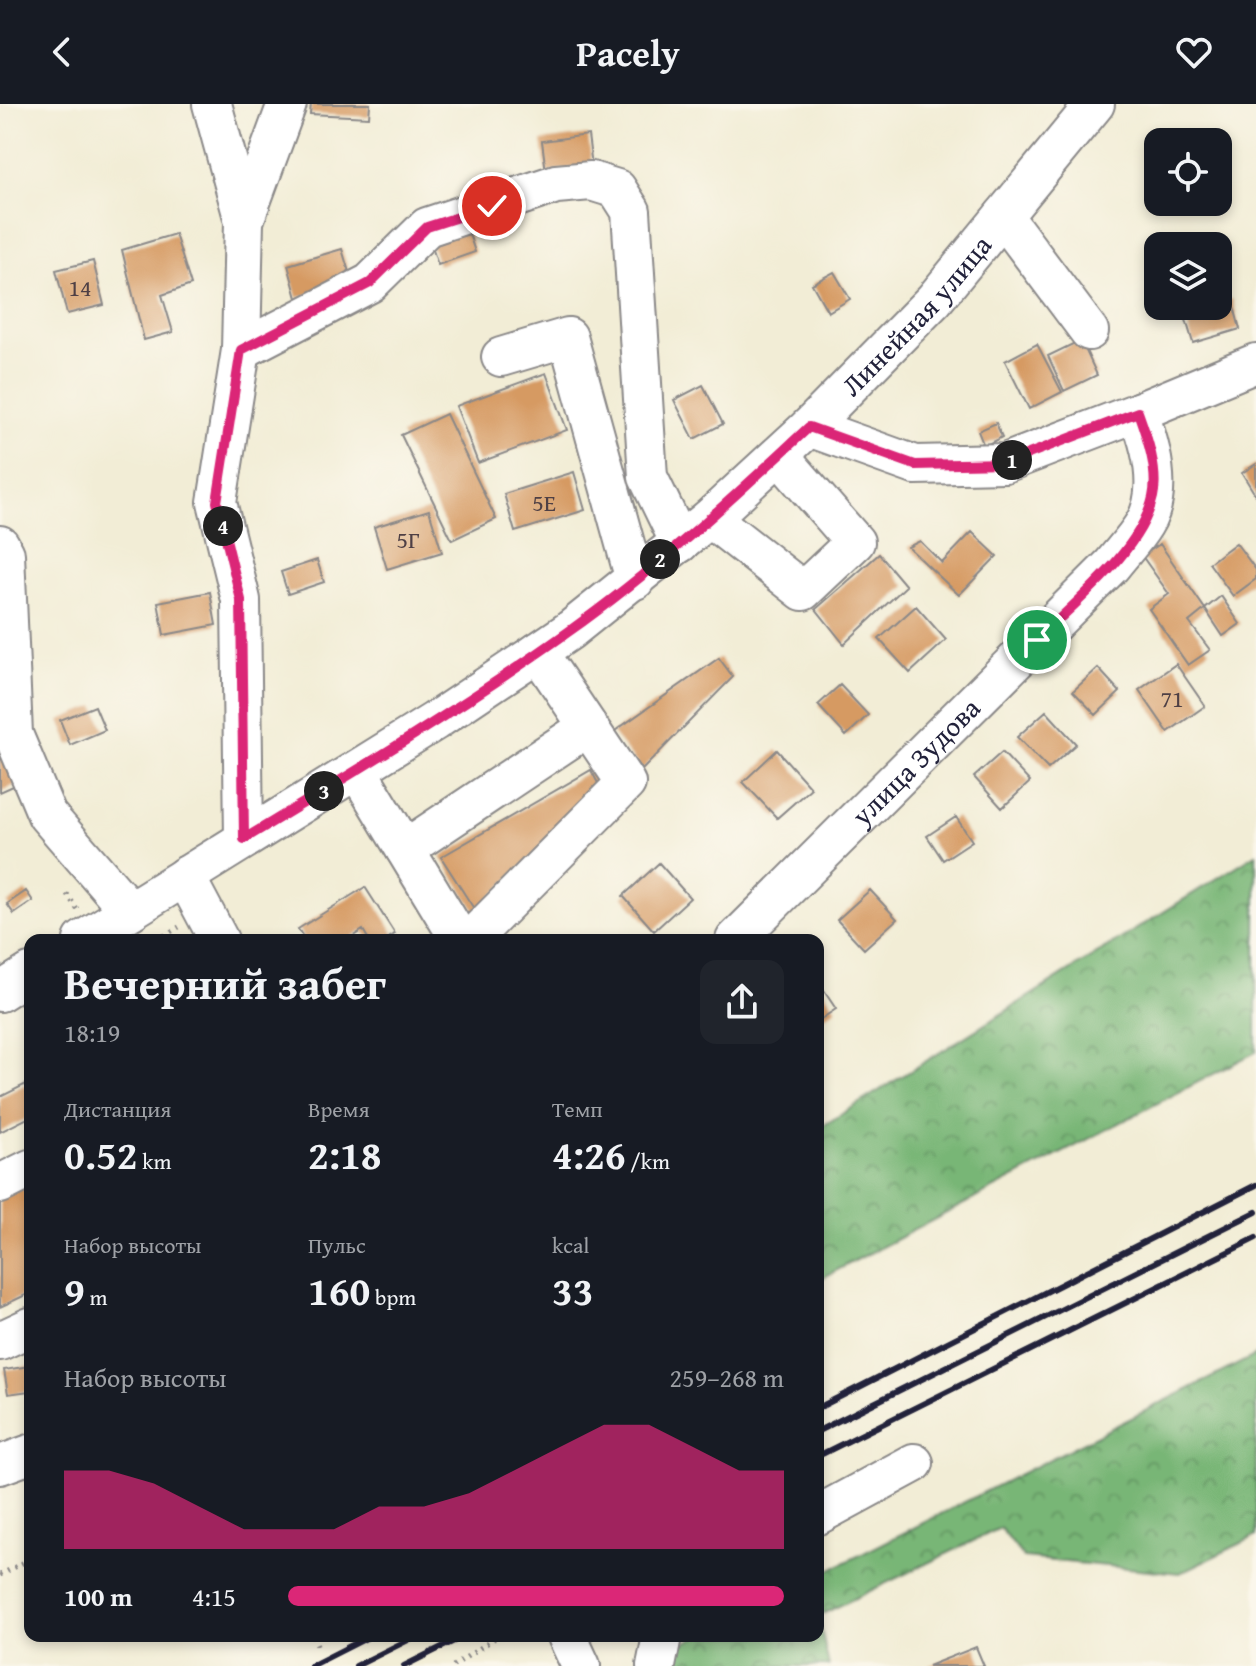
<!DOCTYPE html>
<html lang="ru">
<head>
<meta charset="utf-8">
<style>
	body { margin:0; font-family:"Gentium Book Plus",serif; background:#20242c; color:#f1f3f6; height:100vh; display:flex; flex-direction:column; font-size:30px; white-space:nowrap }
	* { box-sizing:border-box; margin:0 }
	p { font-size:26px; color:#9ea1a6 }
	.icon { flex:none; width:44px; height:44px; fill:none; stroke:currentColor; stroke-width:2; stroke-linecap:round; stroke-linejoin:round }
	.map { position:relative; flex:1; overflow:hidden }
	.drawer { position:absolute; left:24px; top:830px; width:800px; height:708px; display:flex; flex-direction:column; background:#171b24; border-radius:16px; box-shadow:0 4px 12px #0003 }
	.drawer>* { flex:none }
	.fabs { position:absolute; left:1144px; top:24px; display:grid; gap:16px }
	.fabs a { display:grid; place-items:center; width:88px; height:88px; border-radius:16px; background:#171b24; box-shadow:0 4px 12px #0003; font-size:40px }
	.pin { position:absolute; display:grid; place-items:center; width:68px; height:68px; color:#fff; margin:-34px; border:4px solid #fff; border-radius:50%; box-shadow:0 2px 8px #0007 }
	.km { position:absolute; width:40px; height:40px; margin:-20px; border-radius:50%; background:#222; color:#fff; font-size:22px; line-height:40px; text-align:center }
	.round { display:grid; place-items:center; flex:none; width:84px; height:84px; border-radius:16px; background:#20242c }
	.overview { display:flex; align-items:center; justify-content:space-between; height:136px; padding:0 40px }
	h1 { font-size:44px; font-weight:800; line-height:60px }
	.figures { display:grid; grid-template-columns:repeat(3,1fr); gap:12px; height:136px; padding:8px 40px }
	.figures div { display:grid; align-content:center }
	.figures b { font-size:40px; font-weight:800 }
	.figures small { font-size:22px; font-weight:400 }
	.figures p { font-size:22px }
	.chart { height:224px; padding:16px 40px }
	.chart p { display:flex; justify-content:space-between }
	.chart svg { width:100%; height:144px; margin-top:8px; fill:#db2777; opacity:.7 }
	ul { padding:0 40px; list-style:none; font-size:26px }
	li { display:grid; grid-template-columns:128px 96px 1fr; align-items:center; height:60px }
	li i { height:20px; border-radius:10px; background:#db2777 }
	header { display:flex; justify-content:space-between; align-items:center; height:104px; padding:0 40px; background:#171b24; font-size:36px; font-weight:800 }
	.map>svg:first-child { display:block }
	.forest { fill:url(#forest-crowns); stroke:#4d6c58; stroke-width:2 }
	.building { fill:#d69a62 }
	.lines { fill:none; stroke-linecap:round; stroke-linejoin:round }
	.minor-casing { stroke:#8a8888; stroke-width:42 }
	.path { stroke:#8a8888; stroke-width:5; stroke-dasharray:2 6; stroke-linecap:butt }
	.minor { stroke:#fff; stroke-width:38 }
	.rail { stroke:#22223b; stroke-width:6 }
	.route-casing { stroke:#fff; stroke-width:16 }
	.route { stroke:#db2777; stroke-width:10 }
	.labels { text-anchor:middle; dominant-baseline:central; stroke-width:7; stroke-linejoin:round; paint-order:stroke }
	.number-label { font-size:24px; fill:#4f4045 }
	.street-label { font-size:28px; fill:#22223b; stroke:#fbf7ec }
</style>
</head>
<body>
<header><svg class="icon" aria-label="back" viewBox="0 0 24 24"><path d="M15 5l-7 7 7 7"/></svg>Pacely<svg class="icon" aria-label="heart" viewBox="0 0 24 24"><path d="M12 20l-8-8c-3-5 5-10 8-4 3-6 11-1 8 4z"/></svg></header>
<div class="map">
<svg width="1256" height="1562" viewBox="0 0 1256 1562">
	<defs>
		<pattern id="forest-crowns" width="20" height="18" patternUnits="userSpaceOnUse" patternTransform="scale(2)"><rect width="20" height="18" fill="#78b676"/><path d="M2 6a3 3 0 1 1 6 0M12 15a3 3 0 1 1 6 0" fill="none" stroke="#629462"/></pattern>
	</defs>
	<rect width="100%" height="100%" fill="#fbf7ec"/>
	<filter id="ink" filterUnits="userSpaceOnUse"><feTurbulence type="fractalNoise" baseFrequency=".0125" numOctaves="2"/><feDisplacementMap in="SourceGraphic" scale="16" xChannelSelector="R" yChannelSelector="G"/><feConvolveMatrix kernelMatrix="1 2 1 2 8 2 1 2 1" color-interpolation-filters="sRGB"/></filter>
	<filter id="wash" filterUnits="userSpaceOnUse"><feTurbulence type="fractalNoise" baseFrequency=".006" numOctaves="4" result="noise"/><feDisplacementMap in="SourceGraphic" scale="32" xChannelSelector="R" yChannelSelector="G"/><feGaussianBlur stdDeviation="1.8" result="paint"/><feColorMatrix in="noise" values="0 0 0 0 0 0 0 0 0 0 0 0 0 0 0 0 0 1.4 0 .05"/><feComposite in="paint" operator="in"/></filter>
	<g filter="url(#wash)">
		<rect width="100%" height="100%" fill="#f2edd6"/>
		<path class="forest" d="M1256,750V948L818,1176V1025Z
			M1256,1251V1432L1180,1469L1024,1454L1000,1424L818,1512L829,1562H639L698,1532H818V1472Z"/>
		<g id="blocks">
			<path class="building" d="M311,0H370L369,13L310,10Z
				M588,31L592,62L546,68L542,37Z
				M468,127L475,148L438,161L431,140Z
				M175,130L191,181L162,191L173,228L144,236L122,146Z
				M342,145L352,178L297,194L288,161Z
				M93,157L104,201L67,210L56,166Z
				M834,168L850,195L828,208L812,180Z
				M1232,195L1240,225L1193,239L1184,209L1207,202H1218V199Z
				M1081,236L1097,271L1064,287L1048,252Z
				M1037,240L1062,288L1029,305L1005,257Z
				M546,269L567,326L478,359L456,302Z
				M703,281L723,320L694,335L674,296Z
				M446,310L496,415L452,436L401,331Z
				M996,319L1002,333L984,342L978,327Z
				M1256,360V392L1242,369Z
				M574,368L585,406L515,428L504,390Z
				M429,406L442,448L387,465L374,423Z
				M972,428L997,452L959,491L908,443L920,437L942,459Z
				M1236,439L1256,466V475L1233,492L1209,459Z
				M1160,440L1205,505L1221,492L1240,520L1223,532L1205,505L1189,518L1210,546L1188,561L1149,505L1169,490L1142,452Z
				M879,450L906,482L844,540L816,505Z
				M317,456L324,478L288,490L281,468Z
				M210,488L216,521L164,531L158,498Z
				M916,502L946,536L910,569L879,535Z
				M719,554L733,573L642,666L612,629Z
				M1176,560L1205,602L1168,628L1139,586Z
				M1098,564L1120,588L1096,611L1073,587Z
				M840,581L868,611L846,632L818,601Z
				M95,602L105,626L70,641L60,616Z
				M1046,607L1076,640L1048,665L1017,633Z
				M0,636L20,679L0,688Z
				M777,646L811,684L777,714L743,678Z
				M1002,648L1030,678L1002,704L974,673Z
				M591,666L601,685L476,808L441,753Z
				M956,713L972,737L943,756L927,732Z
				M659,759L690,794L654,827L623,792Z
				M365,783L395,830L385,836H369L363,826L347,836H305L298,825Z
				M870,786L897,815L864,845L837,816Z
				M26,787L33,797L14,810L7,800Z
				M818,878L836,905L818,917Z
				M30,978V1013L0,1028V993Z
				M30,1080V1189L0,1203V1094Z
				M30,1262V1287L8,1290L4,1266Z
				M976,1543L984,1562H928Z"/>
		</g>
	</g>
	<g filter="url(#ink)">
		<use href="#blocks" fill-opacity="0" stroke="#8a8888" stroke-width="2"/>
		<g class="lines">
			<g class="minor-casing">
				<g id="minor">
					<path d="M212,0L244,117"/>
					<path d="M1003,112L1089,227"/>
					<path d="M241,246L370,179L427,123L556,80L591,77L617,85L631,107L648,373L680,439"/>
					<path d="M501,253L568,233L635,476"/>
					<path d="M809,323L915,361L1005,359L1138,308L1256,259"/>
					<path d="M710,414L803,487L855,438L779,351"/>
					<path d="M0,441L5,450L13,630L47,711L130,807"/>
					<path d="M357,666L460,836"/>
					<path d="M244,735L241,496L217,398L241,246L244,117L287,0"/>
					<path d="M405,745L588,623"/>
					<path d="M185,772L219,836"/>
					<path id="s1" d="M83,836L435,617L538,548L569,527L710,414L809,323L934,196L1095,0"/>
					<path d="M470,836L626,679L538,548"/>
					<path id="s2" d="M735,836L1112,461C1122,448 1135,435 1144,420C1164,388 1151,341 1138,308"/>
					<path d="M0,888L30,869"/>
					<path d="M0,1080L30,1065"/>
					<path d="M0,1237L30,1223"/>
					<path d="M0,1361L30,1350"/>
					<path d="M818,1411L914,1359"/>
					<path d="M567,1532L581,1562"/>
					<path d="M656,1562L662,1532"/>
				</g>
			</g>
			<path class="path" d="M67,790L77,805
				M157,836L179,823
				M0,1471L30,1455
				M313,1532L319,1545
				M453,1562L498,1532"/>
			<use href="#minor" class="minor"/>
			<path class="rail" d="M818,1304L1256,1081
				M818,1327L1256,1108
				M818,1352L1256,1134
				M311,1562L370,1532
				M356,1562L416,1532
				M404,1562L464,1532"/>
		</g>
	</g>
	<g class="lines" filter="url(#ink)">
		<g class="route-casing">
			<path id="route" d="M492,102L427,123L370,179L241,246L217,398L241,496L244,735C353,669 463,603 568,528C654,467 732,395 809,323L915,361L1005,359L1138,308C1147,333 1159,367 1153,393C1141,447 1075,498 1037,536"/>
		</g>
		<use href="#route" class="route"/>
	</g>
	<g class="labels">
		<g class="number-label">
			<text x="80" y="183">14</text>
			<text x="544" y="398">5Е</text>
			<text x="408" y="435">5Г</text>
			<text x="1172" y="594">71</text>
		</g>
		<g class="street-label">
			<text stroke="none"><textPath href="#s1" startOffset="1046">Линейная улица</textPath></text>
			<text stroke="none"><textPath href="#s2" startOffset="254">улица Зудова</textPath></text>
		</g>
	</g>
</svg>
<div class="fabs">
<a><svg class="icon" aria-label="locate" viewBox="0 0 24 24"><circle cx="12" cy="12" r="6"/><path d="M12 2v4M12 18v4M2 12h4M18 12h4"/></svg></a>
<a><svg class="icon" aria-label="layers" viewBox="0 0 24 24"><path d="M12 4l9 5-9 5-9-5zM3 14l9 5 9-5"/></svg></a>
</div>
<div class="pin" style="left:1037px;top:536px;background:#1e9e55"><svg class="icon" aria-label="arrive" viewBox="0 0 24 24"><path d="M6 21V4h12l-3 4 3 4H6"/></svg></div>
<div class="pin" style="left:492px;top:102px;background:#d93025"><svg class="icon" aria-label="check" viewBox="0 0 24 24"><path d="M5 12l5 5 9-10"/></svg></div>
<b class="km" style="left:1012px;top:356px">1</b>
<b class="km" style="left:660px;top:455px">2</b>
<b class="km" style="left:324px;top:687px">3</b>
<b class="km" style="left:223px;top:422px">4</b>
<section class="drawer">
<div class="overview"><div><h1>Вечерний забег</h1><p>18:19</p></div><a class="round"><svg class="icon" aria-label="share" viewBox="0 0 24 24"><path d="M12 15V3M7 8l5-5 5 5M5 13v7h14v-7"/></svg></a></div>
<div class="figures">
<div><p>Дистанция</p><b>0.52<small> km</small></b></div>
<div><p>Время</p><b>2:18</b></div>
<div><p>Темп</p><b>4:26<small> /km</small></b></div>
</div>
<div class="figures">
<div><p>Набор высоты</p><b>9<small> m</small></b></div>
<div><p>Пульс</p><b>160<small> bpm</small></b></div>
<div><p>kcal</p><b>33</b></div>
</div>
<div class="chart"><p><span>Набор высоты</span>259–268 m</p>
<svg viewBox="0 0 160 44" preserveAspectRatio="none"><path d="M0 44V20L10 20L20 24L30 31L40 38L50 38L60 38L70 31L80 31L90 27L100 20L110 13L120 6L130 6L140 13L150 20L160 20V44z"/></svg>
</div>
<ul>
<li><b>100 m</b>4:15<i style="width:100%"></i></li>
</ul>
</section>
</div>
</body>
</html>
